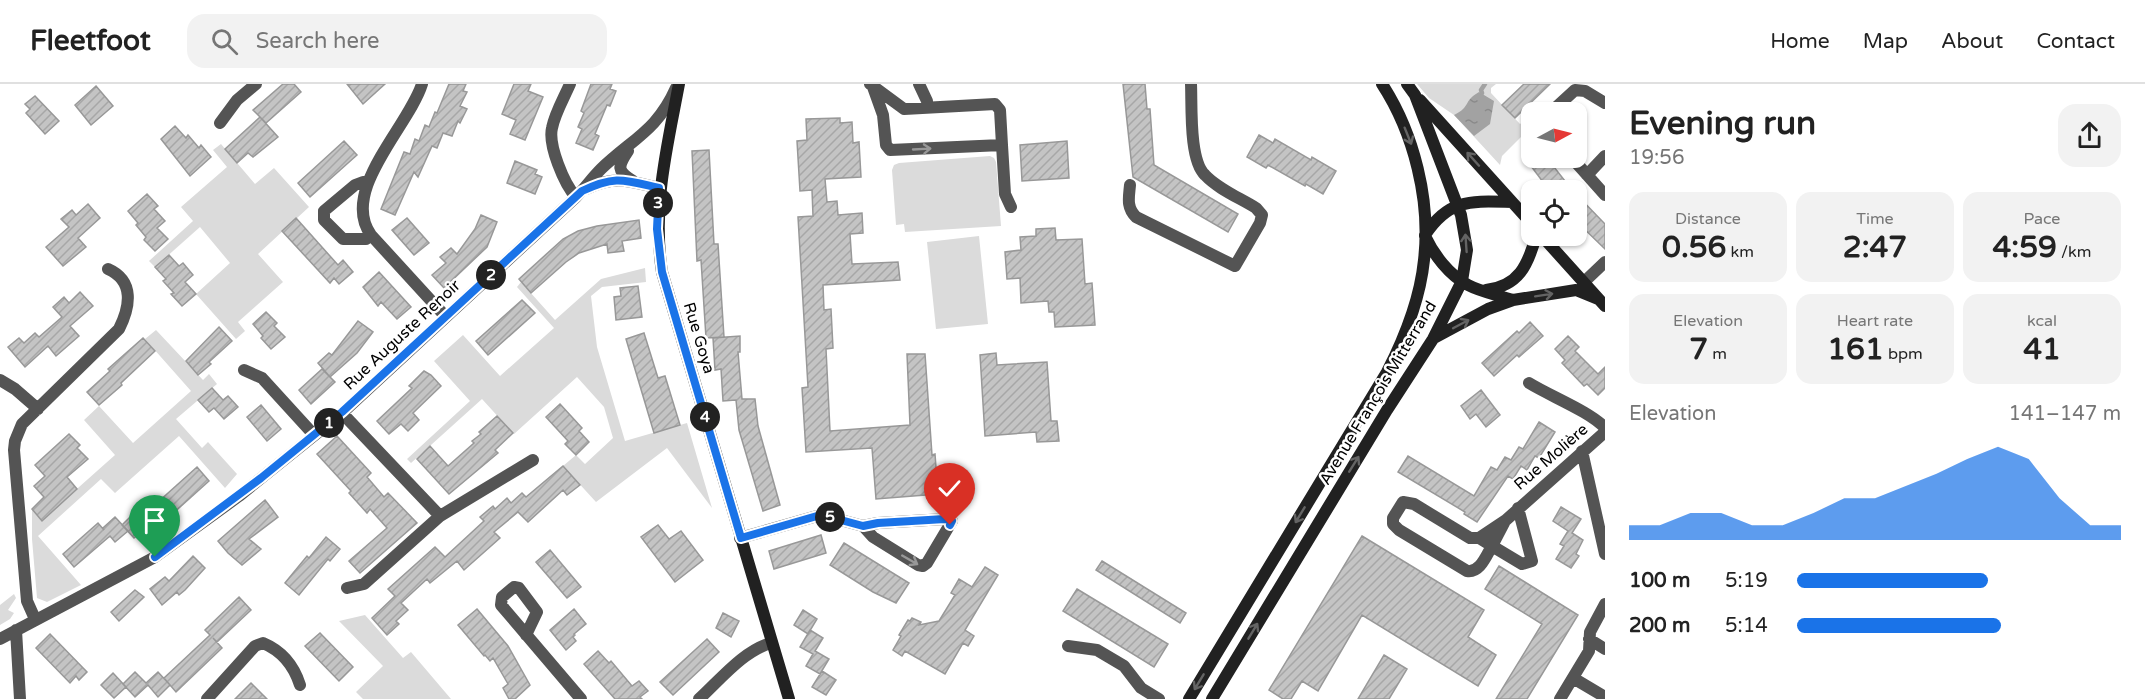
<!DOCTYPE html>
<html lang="en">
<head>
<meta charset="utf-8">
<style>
	body { margin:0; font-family:"Varela Round",sans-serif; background:#f2f2f2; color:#222; height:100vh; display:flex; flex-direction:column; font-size:22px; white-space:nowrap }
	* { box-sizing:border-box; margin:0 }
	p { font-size:20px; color:#767676 }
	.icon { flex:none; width:33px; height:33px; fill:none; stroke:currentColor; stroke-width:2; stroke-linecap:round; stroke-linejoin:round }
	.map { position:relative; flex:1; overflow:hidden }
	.drawer { display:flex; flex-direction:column; background:#fff; width:540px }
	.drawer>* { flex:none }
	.needle { width:39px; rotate:83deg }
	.buttons { position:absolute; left:1521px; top:18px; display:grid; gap:12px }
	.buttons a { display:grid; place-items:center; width:66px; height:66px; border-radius:12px; background:#fff; box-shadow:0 2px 4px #0004; font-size:30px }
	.pin { position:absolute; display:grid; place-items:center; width:51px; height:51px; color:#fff; margin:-62px -26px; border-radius:50% 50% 50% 0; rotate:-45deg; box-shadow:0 0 6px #0007 }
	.pin .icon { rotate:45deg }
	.km { position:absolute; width:30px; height:30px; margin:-15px; border-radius:50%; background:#222; color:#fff; font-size:16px; line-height:30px; text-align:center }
	.round { display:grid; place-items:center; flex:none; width:63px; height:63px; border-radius:18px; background:#f2f2f2 }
	.summary { display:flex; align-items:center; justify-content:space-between; height:102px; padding:0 24px }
	h1 { font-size:33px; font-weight:800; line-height:45px }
	.metrics { display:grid; grid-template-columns:repeat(3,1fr); gap:9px; height:102px; padding:6px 24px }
	.metrics div { display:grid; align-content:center; border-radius:15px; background:#f2f2f2; text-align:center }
	.metrics b { font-size:30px; font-weight:800 }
	.metrics small { font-size:16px; font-weight:400 }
	.metrics p { font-size:16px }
	.chart { height:168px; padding:12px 24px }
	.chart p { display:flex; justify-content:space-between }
	.chart svg { width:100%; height:108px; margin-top:6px; fill:#1a73e8; opacity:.7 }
	ul { padding:0 24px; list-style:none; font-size:20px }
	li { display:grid; grid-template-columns:96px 72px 1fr; align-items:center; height:45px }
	li i { height:15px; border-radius:8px; background:#1a73e8 }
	header { display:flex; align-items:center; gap:36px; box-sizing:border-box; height:84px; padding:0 30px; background:#fff; border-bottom:2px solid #e0e0e0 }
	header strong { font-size:28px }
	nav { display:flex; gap:33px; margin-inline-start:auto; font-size:21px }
	.search { width:420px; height:54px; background:#f2f2f2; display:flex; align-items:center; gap:15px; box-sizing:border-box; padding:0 21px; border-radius:18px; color:#767676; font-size:22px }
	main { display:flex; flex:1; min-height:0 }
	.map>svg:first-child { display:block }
	.green { fill:#dbdbdb }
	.water { fill:url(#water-ripples) }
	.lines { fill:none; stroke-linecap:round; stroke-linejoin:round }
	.stream { stroke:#a2a2a2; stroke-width:4.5 }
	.building { fill:url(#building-hatch); stroke:#989898; stroke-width:1.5 }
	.street { stroke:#545454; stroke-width:12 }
	.secondary { stroke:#212121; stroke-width:12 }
	.oneway { stroke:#646464 }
	.oneway2 { stroke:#989898 }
	.route-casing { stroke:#fff; stroke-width:12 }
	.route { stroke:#1a73e8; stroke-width:8 }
	.labels { text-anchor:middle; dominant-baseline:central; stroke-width:5; stroke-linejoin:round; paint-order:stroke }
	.street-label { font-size:16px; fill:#000; stroke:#fff }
</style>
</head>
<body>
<header>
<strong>Fleetfoot</strong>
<div class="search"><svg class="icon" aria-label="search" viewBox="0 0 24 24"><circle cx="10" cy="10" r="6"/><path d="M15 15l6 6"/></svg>Search here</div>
<nav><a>Home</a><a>Map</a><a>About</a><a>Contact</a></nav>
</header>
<main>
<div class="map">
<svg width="1605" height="615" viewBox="0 0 1605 615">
	<defs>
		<pattern id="water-ripples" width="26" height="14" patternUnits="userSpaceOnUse" patternTransform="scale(1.5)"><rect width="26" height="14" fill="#a2a2a2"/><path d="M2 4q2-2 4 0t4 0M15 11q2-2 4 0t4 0" fill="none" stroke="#8a8a8a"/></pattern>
		<pattern id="building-hatch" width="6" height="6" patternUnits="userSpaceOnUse" patternTransform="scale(1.5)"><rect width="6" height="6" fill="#c4c4c4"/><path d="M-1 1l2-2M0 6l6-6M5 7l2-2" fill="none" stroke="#a7a7a7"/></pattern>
	</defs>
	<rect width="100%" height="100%" fill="#fff"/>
	<path class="green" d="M1417,0H1496L1491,4V9L1520,40L1523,38L1529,45L1502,72L1500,81L1454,31L1429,14Z
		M221,60L255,100L274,84L309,123L258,170L283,198L238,238L245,247L236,255L196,210L230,179L200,143L155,183L149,177L193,137L181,123L227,83L213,66Z
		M990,72L994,74L996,78L1001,142L905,148L904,140L896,141L892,86L894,81L899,79Z
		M979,152L988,240L936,245L927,158Z
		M645,184L646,198L602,203L591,212L597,263L625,357L687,339L712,424L667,364L596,418L563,382L576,371L585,380L613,354L604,323L577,293L514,350L482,315L411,379L407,375L470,317L434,277L463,251L500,292L554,244L517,203L521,198L555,236L601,195Z
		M156,246L203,296L209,290L217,300L176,335L202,364L208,358L237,390L225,404L179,352L115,409L101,395L38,452L81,501L47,518L37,514L32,455V425L42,436L115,371L84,336L99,322L133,359L191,307L145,255Z
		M14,510L16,514L8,526L14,529L10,535L0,541V521Z
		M365,531L403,574L411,568L451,615H363L356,608L383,582L339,537Z"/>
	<path class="water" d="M1479,8L1494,17L1490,40L1474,52L1454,31C1471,23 1463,17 1479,8Z"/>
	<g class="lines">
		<path class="stream" d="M1482,9L1481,6L1485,0"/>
	</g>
	<path class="building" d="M283,0H294L301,8L266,39L253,26Z
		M347,0H385L363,20Z
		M449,0H466L463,7L467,8L460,22L467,25L460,39L458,37L452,52L443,49L437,64L432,62L418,93L414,88L395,131L381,125L404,68L410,70L415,55L419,57L425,41L429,43L435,28L437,29Z
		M514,0H531L528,7L543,13L525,56L510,50L516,36L502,30Z
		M591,0H612L610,5L616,7L610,22L607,21L595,50L599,52L593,66L576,59L582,45L578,43L584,29L581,27Z
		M1123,0H1145L1147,25H1150L1154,81L1238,130L1228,148L1133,93Z
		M1524,0H1550L1515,34L1502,21Z
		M96,2L113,22L91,41L75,21Z
		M35,12L59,37L45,50L26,29L30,25L25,20Z
		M260,33L278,53L253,73L248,69L237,79L225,65Z
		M840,34V39L852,38L853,59L859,58L861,93L825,95L827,118L837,117L838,131L862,129L863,149L850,150L852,180L898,178L900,196L823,201L824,226L831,225L833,264L826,265L830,347L910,341L907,270H925L932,371L935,370L938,410L876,415L872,364L806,368L802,304L808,303L798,133L813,132L812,106L800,107L797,57L807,56L806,35Z
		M175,42L186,54L188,51L199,64L201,61L211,73L190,92L161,55Z
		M1259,51L1273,59L1275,55L1311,76L1312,73L1336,87L1323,110L1306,100L1305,102L1268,81L1266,84L1247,73Z
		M344,57L357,71L310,113L298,99Z
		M1067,57L1069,94L1022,97L1020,61Z
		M709,66L714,160H718L724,253L706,254L701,176L697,177L692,67Z
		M1525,74H1547L1572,106H1549Z
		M515,77L537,86L535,90L542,93L535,110L507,99Z
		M147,110L158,122L154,125L165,137L157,144L168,155L155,167L144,156L146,153L136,141L138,139L128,127Z
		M1576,110L1605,140V165L1576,137Z
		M88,120L100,134L78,154L86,163L63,182L46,163L69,143L61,135L72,126L76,131Z
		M481,131L497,138L487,163L444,204L432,191L446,179L440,173L451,164L457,170L475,145Z
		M296,134L338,181L343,176L353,188L339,200L334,194L330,199L282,147Z
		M407,134L429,159L414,171L392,146Z
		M639,136L641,154L622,157L624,167L608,169L607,160L579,169L566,178L531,209L519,195L563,155L578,147L597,142Z
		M1055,144L1056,156L1082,155L1085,200L1092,199L1095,241L1055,243L1054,228H1049L1048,217L1021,219L1020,194L1007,195L1005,168L1021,166L1020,153L1036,152V145Z
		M169,171L179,182L183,179L193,191L185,198L196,210L182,222L171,210L174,209L163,197L166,195L155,183Z
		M379,188L411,223L397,235L381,218L378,222L363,203Z
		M638,202L642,233L616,236L614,213L621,212L620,204Z
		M80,208L93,222L70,242L79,252L56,272L48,262L25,283L8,263L19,254L24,259L35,249L39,253L62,233L53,223L64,213L69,219Z
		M522,216L535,229L488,271L476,257Z
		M266,228L277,239L274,242L285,253L271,265L261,254L263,252L253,240Z
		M358,237L373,248L357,269L330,293L318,279L329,269L332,271Z
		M1530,238L1543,252L1519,273L1517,271L1494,292L1482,279L1517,247L1519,249Z
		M219,243L232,257L209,278L211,280L198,291L186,277Z
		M644,249L658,294L665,292L680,341L654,349L626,255Z
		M740,252V268H738L742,315H755L758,342L780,421L763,427L739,346L736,316L723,317L721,285L715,286L713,254Z
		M1568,252L1579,263L1575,267L1598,290L1605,283V304L1598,311L1587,300L1584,302L1562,279L1565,276L1555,265Z
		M143,254L155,267L121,299L122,301L99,321L87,308L110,287L108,285Z
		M996,269L997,281L1047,278L1051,337H1057L1059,357L1037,358L1036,348L985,352L980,271Z
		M322,285L335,298L311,320L299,306Z
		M424,287L431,291L441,302L413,329L419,336L408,347L401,340L389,350L377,337L412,304L409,302Z
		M212,304L223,316L228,312L238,323L224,335L214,324L209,328L198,316Z
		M1481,306L1500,331L1486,343L1476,330L1470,335L1461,322Z
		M560,320L582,344L579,347L589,358L576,371L565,360L568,357L546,333Z
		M261,321L281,345L267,357L247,333Z
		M497,332L513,349L495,366L498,369L449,410L417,375L430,362L448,382L474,359L472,357L481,350L479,348Z
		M1539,338L1555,348L1539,374L1535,372L1527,386L1521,382L1513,395L1508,392L1477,438L1464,430L1465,428L1398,388L1408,372L1474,412L1491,383L1497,386L1505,373L1511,376L1519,363L1523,365Z
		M69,350L80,361L77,364L88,375L67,393L77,405L42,437L32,425L44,413L34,402L45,392L35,381Z
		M337,352L371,389L367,393L384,413L388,409L417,439L360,489L349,477L387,444L370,425L367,429L349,409L351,407L317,370Z
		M563,382L580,401L567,411L563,406L528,438L518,428L494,448L500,454L464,486L457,477L430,499L427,495L401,519L408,526L396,537L399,540L387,551L372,534L395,512L388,505L435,463L445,473L484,437L480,433L493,422L495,425L507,414L511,419L522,409L526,413Z
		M197,383L209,397L150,450L145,445L134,454L122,441L133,430L138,436Z
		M265,416L278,433L249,455L261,465L242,481L228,469L218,457Z
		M1561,423L1581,435L1572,449L1583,456L1576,470L1579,472L1571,484L1556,475L1564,462L1560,460L1568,447L1553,437Z
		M115,433L128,447L115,458L110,452L74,483L63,470L98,439L104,446L103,444Z
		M658,441L669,455L681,447L703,476L675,498L641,453Z
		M821,451L826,469L774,485L769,467Z
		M1362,452L1484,526L1468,553L1496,571L1478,602L1362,531L1318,607L1302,597L1291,615H1283L1269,606Z
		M326,453L340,465L330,477L328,475L299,511L285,499L307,472L309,474Z
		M844,459L909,499L896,519L873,508L830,481Z
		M550,466L581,503L567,514L536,478Z
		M193,472L205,484L185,506L179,511L177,508L162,521L150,505L165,493L169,497Z
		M1102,477L1186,529L1180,539L1096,486Z
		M1499,482L1578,531L1527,615H1496L1542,540L1485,505Z
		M985,483L998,491L965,546L974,552L968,562L963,559L945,590L905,567L902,572L893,566L901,552L899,551L908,536L910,537L912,534L921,538L919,541L939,537L955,511L951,509L959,495L972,503Z
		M1077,505L1168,560L1154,583L1063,527Z
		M135,506L144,513L119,537L111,528Z
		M239,513L251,526L217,558L213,554L222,564L176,608L164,594L210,551L205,546Z
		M477,525L508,562L530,601L515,615H509L503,604L508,600L493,574L490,577L485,571L484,572L458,541Z
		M574,525L586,540L574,550L575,551L573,553L576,557L566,566L550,546Z
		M803,526L817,535L808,550L794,541Z
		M723,529L739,537L731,553L716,544Z
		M810,546L823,554L815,567L829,575L820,590L806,582L813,570L800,563Z
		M320,549L353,583L339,597L305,562Z
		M50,550L87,588L79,596L76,592L70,599L36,564Z
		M707,555L719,568L673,611L660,598Z
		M598,567L609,579L611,577L632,602L639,597L648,607L640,613L642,615H615L584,580Z
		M1384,571L1407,585L1389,615H1358Z
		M822,587L836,596L826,611L812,603Z
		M135,588L146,599L158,588L170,601L158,613L148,601L135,613L123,600Z
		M113,589L126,603L114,614L101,601Z
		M251,599L267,615H235Z"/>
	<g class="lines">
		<path class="street" d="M422,0C409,42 339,107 371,151L446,233
			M570,0C564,14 555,29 552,44C548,61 564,100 576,113
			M870,0L904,25L995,20L1000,26L1002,61L890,66L886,61L883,31L873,3
			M919,0L927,17V23
			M1551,28L1575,6L1585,7L1605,19
			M220,39L237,16L256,0
			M1002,61L1005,110L1011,123
			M628,67C618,82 616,87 633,97
			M1572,74L1605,111
			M1587,91L1605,72
			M368,99L363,98L355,101L324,127V136L343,155H366L371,151
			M1130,101C1129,113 1126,123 1136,133L1235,182L1260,139L1262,131L1256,124C1240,114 1218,105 1205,91C1189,76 1192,22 1191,0
			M586,105C616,91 628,97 659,104
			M1584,198L1605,178
			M244,286L262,294L314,351
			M0,296L15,305L38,325
			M1529,299C1550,312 1591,328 1605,344
			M342,329L440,432
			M1582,367L1605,470
			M1403,418L1414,420L1470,454H1479L1492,462C1486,472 1480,489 1467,487L1399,446L1393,440V434Z
			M1504,439L1492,462L1522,480L1532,477L1518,424
			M740,454L817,432H826L863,442L878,439L945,435L952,437L927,479L923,482L918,481L873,453L863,442
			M1479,454L1506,436L1605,348
			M347,504L364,500L440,432L533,376
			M35,535L27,517L14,366L15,357L22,340L119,245C130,223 135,197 108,185
			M16,546L20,615
			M526,551L537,528L519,504L514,503L502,513L501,521L581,615
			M0,555L155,473L239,412L342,329L576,113C585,104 592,94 601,85C632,55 657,47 676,4
			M1589,555L1605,565
			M1068,562L1097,566L1124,582L1141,604L1159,615
			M1573,594L1605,613
			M207,615L255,562L263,559C282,567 294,582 300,601
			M699,615C720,596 743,567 771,559
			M1560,615L1589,567L1590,548L1605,520"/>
		<path class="secondary" d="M679,0C667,64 652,122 662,188L789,615
			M1420,16L1532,140
			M1425,151C1449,114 1472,117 1512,118
			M1425,152C1434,171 1449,191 1468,201C1481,208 1498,211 1513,216
			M1542,152L1605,222
			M1486,206C1519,202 1528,181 1536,152
			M1434,254L1488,225L1513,216L1576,206L1598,215
			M1189,615L1387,288C1405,253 1420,216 1424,176C1431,117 1414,49 1382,0
			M1212,615L1387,326L1433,255L1462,197L1467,166L1461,131L1415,11L1407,0"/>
	</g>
	<defs><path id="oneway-shaft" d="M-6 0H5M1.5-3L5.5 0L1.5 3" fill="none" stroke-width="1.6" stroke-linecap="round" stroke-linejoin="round" transform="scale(1.5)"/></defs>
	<g class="oneway">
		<use href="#oneway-shaft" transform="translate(1408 52) rotate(68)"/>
		<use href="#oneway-shaft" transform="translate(1473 75) rotate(-132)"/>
		<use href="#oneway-shaft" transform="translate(1466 159) rotate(-94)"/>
		<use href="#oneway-shaft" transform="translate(1544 211) rotate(-9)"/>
		<use href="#oneway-shaft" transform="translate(1461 240) rotate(-28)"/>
		<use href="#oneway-shaft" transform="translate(1354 380) rotate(-58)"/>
		<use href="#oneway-shaft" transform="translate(1300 431) rotate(121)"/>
		<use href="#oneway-shaft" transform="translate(1253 547) rotate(-59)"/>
		<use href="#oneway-shaft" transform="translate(1199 598) rotate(121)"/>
	</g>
	<g class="oneway2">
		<use href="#oneway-shaft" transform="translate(922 65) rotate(-3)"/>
		<use href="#oneway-shaft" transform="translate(910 476) rotate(30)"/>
	</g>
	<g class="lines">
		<g class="route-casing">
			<path id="route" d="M155,473L261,394L342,328L582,107C616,91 624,96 659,104L657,145L662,188L741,454L817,432H826L863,442L878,439L945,435L952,437L950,441"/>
		</g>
		<use href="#route" class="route"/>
	</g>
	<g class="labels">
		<g class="street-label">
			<text transform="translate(402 251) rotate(-43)">Rue Auguste Renoir</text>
			<text transform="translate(699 254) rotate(73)">Rue Goya</text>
			<text transform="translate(1378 309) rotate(-59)">Avenue François Mitterrand</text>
			<text transform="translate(1551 373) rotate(-41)">Rue Molière</text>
		</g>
	</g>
</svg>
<div class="buttons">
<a><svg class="needle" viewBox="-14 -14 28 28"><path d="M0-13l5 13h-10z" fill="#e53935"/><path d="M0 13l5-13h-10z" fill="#767676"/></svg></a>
<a><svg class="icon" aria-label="locate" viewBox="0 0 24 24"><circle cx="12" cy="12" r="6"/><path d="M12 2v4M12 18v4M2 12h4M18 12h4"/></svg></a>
</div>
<div class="pin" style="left:155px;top:473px;background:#1e9e55"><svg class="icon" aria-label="arrive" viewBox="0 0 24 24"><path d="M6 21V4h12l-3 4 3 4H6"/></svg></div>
<div class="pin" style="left:950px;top:441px;background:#d93025"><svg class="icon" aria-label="check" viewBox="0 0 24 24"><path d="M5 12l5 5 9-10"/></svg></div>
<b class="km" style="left:329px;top:339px">1</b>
<b class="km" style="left:491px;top:191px">2</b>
<b class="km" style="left:658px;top:119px">3</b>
<b class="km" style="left:705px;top:333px">4</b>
<b class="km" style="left:830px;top:433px">5</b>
</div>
<section class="drawer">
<div class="summary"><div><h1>Evening run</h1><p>19:56</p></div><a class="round"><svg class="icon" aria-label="share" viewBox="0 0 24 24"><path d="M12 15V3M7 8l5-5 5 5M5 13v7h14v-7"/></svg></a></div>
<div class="metrics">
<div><p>Distance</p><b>0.56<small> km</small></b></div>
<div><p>Time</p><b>2:47</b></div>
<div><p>Pace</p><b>4:59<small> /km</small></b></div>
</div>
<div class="metrics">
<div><p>Elevation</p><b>7<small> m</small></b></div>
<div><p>Heart rate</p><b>161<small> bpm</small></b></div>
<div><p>kcal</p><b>41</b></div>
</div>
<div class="chart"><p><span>Elevation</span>141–147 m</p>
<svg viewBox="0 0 160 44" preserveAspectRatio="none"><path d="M0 44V38L10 38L20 33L30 33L40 38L50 38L60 33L70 27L80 27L90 22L100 17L110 11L120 6L130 11L140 27L150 38L160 38V44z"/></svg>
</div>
<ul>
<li><b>100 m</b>5:19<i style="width:59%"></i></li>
<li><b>200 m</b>5:14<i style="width:63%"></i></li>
</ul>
</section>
</main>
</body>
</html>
